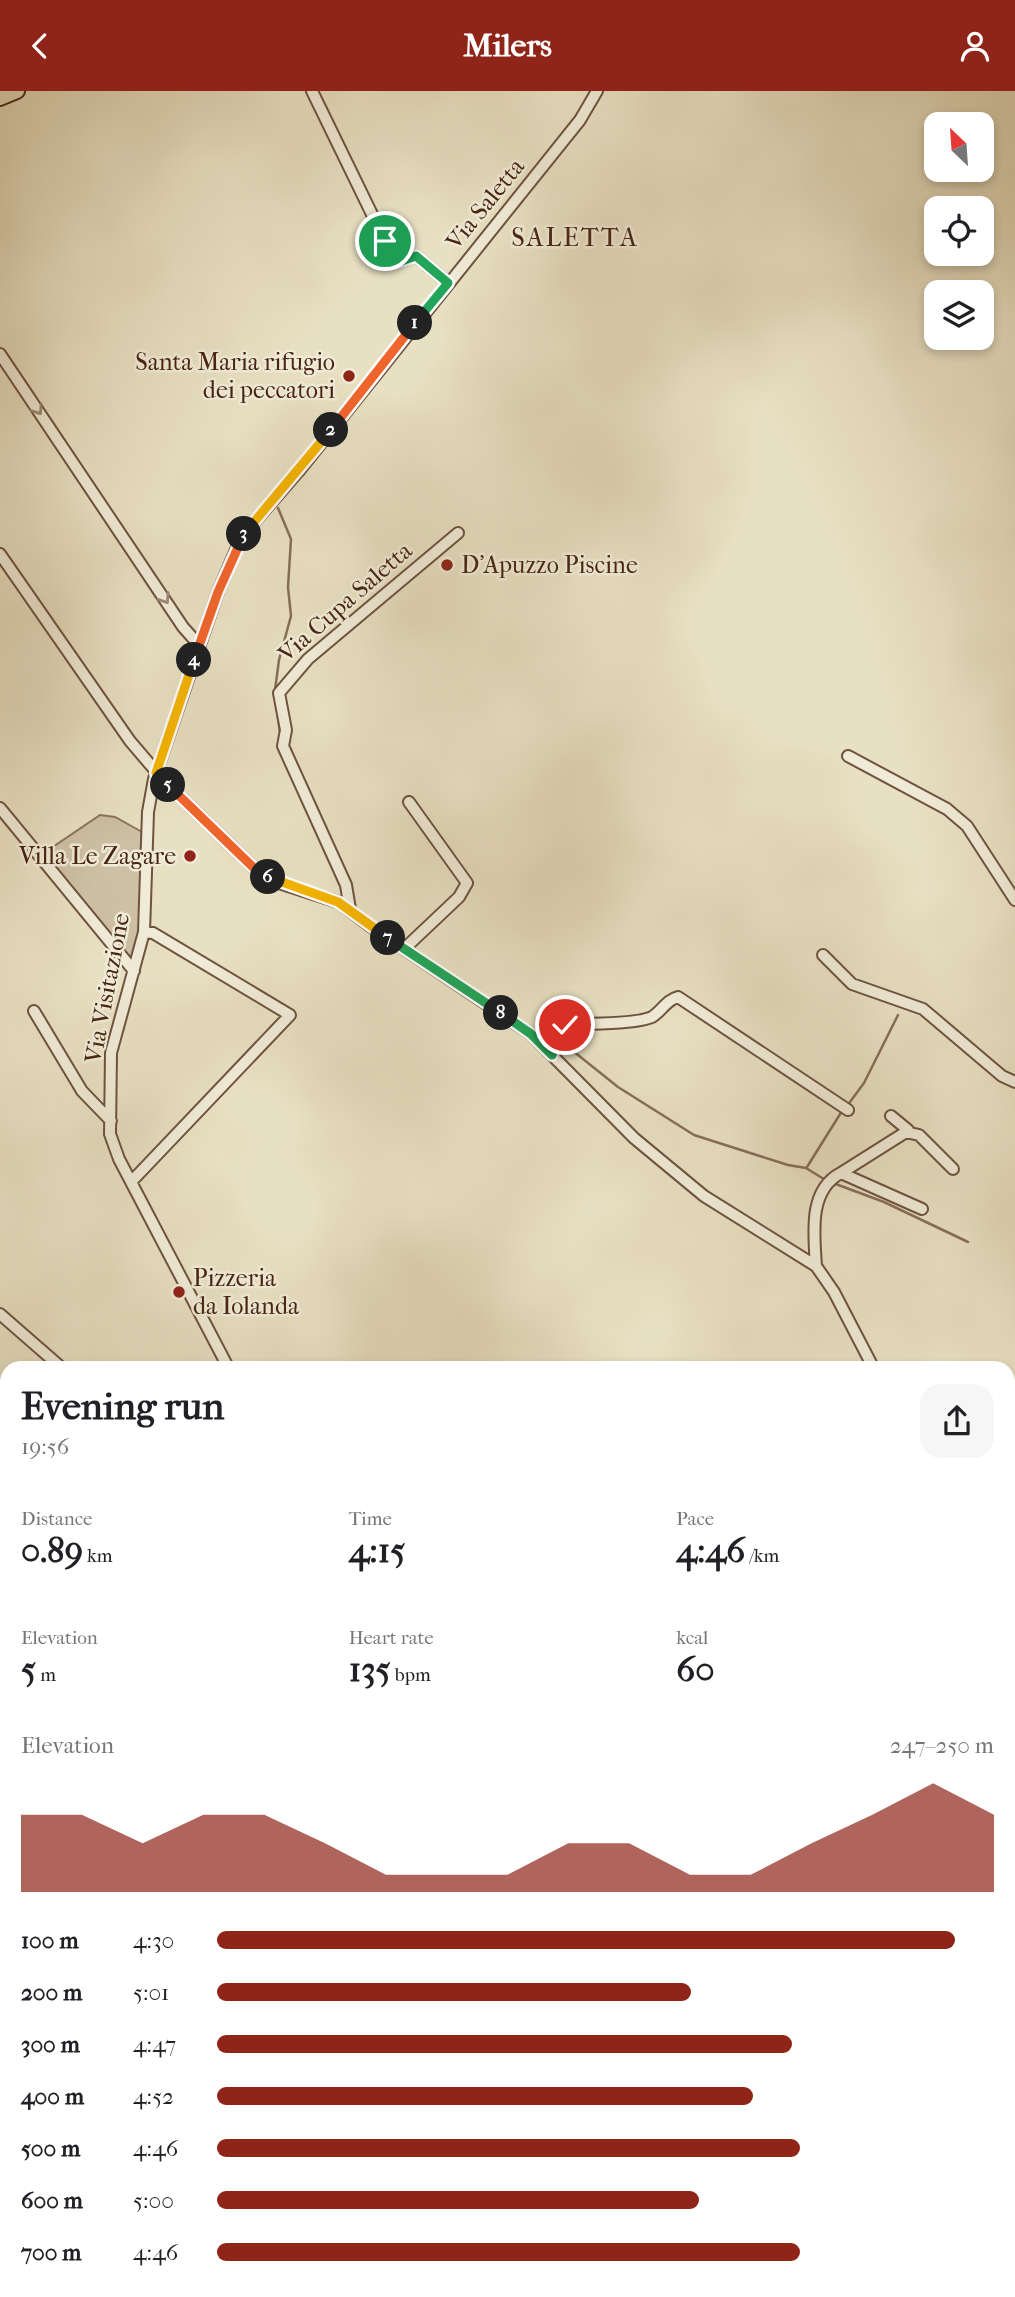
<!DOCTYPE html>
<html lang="en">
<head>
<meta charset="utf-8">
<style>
	body { margin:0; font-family:"IM FELL French Canon",serif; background:#f6f6f6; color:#202124; height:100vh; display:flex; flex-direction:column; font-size:26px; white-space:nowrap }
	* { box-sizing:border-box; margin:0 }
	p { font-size:23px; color:#757577 }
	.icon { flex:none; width:38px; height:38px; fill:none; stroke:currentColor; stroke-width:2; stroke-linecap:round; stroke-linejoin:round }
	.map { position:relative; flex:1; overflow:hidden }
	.drawer { position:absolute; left:0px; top:1270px; width:1015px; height:936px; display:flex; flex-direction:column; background:#fff; border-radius:21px 21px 0 0; box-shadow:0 4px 10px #0003 }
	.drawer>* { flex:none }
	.needle { width:46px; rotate:335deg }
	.tools { position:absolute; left:924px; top:21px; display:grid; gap:14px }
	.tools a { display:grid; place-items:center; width:70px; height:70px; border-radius:14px; background:#fff; box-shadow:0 4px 10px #0003; font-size:35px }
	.pin { position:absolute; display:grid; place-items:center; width:60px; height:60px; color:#fff; margin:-30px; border:4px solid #fff; border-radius:50%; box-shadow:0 2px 7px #0007 }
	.km { position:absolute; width:35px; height:35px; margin:-18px; border-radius:50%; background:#222; color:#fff; font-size:19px; line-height:35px; text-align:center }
	.round { display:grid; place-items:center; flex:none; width:74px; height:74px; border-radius:21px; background:#f6f6f6 }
	.headline { display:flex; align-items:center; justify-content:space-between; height:119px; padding:0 21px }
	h1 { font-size:38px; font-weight:700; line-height:52px }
	.stats { display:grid; grid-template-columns:repeat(3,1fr); gap:10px; height:119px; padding:7px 21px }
	.stats div { display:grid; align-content:center }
	.stats b { font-size:35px; font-weight:700 }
	.stats small { font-size:19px; font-weight:400 }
	.stats p { font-size:19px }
	.chart { height:196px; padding:14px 21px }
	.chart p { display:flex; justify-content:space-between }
	.chart svg { width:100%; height:126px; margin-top:7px; fill:#8f2418; opacity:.7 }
	ul { padding:0 21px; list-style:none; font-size:23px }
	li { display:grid; grid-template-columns:112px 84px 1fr; align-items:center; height:52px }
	li i { height:18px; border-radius:9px; background:#8f2418 }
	header { display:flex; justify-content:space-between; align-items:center; height:91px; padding:0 21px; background:#8f2418; color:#fff; font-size:32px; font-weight:700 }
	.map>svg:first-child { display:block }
	.green { fill:#cdc0a4; stroke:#8a725c; stroke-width:2 }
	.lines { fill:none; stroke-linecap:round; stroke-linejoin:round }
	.stream { stroke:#876e58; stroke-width:2.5 }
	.minor-casing { stroke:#6f533f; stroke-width:14 }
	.major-casing { stroke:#472413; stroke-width:18 }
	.minor { stroke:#f0ebd7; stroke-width:10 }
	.major { stroke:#e8e0c2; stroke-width:14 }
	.oneway { stroke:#9c8875 }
	.split-1-casing { stroke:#fff; stroke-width:14 }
	.split-2-casing { stroke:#fff; stroke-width:14 }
	.split-3-casing { stroke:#fff; stroke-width:14 }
	.split-4-casing { stroke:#fff; stroke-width:14 }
	.split-5-casing { stroke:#fff; stroke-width:14 }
	.split-6-casing { stroke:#fff; stroke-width:14 }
	.split-7-casing { stroke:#fff; stroke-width:14 }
	.split-8-casing { stroke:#fff; stroke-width:14 }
	.split-9-casing { stroke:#fff; stroke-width:14 }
	.split-1 { stroke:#22a559; stroke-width:9 }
	.split-2 { stroke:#f0652b; stroke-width:9 }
	.split-3 { stroke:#f5b400; stroke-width:9 }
	.split-4 { stroke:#f0652b; stroke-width:9 }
	.split-5 { stroke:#f5b400; stroke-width:9 }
	.split-6 { stroke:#f0652b; stroke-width:9 }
	.split-7 { stroke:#f5b400; stroke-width:9 }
	.split-8 { stroke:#22a559; stroke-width:9 }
	.split-9 { stroke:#22a559; stroke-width:9 }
	.poi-dot { fill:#8f2418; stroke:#f0ebd7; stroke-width:2.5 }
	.labels { text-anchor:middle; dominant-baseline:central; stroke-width:5; stroke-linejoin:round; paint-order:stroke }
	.street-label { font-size:24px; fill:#472413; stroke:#f0ebd7 }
	.poi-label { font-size:24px; fill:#472413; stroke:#f0ebd7; text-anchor:end }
	.neighbourhood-label { font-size:26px; letter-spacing:2px; fill:#472413; stroke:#f0ebd7 }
</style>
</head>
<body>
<header><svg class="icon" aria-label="back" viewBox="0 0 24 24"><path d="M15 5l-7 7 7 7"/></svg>Milers<svg class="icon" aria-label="person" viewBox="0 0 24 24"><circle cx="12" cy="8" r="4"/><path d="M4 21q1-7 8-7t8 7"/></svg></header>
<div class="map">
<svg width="1015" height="2206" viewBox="0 0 1015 2206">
	<rect width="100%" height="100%" fill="#e8e0c2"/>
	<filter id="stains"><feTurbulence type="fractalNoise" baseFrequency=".00286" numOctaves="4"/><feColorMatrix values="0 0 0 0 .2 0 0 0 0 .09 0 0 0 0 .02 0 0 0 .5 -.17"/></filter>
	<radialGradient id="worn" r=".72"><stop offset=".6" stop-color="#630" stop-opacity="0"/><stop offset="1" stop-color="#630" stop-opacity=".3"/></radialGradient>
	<path class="green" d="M100,724L115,726L142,741L140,838L131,870L44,762Z
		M1008,1933L1015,1938V2040L1008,2037Z"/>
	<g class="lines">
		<path class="stream" d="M275,599L279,569L291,525L288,496L291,448L278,417
			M275,606L280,641
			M559,955L573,960L618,996L694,1044L788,1074L806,1077L827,1090
			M847,1015L864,992L898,924
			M807,1076L842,1020
			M833,1092L884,1111L968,1151
			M1008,1550L1015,1547
			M0,1608L7,1611
			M869,2200L873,2206"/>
		<g class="minor-casing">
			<path id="minor" d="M312,0L385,150L398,171L416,165L448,192
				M0,263L183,536L199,554
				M0,463L130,650L165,691L257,780L276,791L338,811L370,835L531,943L634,1047L704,1105L816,1175L834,1201L874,1278
				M848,665L947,718L967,735L1015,809
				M0,717L134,880
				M350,818L346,794L283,655L286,639L279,602L308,568L458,442
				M404,858L459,806L467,792L409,711
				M823,864L852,893L923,918L1002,985L1015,991
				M34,920L82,1000L111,1030
				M552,964L555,954L547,934L551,930C567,935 637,933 652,926C662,920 666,909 678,906L848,1019
				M891,1025L908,1039L906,1041
				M906,1041L919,1044L953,1078
				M841,1082L906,1041
				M131,1091L290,924L153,842L144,841
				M816,1175C814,1143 808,1099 841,1082L922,1118
				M0,1223L63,1278
				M229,1278L119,1068L110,1043L111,962L144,841L148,721L154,688L218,501L242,445L298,381L580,29L597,0
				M1008,1384L1015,1383
				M1008,1748L1015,1751
				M0,1846L7,1842
				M0,2096L7,2099
				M357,2200L379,2206
				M455,2200L457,2206"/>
		</g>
		<g class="major-casing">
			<path id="major" d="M0,7L17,0"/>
		</g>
		<use href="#minor" class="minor"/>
		<use href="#major" class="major"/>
	</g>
	<defs><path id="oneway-chevron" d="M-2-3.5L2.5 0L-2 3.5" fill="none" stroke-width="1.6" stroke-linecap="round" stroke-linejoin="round" transform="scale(1.75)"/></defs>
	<g class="oneway">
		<use href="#oneway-chevron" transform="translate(38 319) rotate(56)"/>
		<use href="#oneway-chevron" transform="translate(165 508) rotate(57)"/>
	</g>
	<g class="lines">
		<g class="split-1-casing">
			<path id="split-1" d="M385,150L398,171L416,165L448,192L415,232"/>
		</g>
		<g class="split-2-casing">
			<path id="split-2" d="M331,339L415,232"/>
		</g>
		<g class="split-3-casing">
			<path id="split-3" d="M244,443L331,339"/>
		</g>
		<g class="split-4-casing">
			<path id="split-4" d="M194,569L218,501L244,443"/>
		</g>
		<g class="split-5-casing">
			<path id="split-5" d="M168,694L156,682L194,569"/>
		</g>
		<g class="split-6-casing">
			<path id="split-6" d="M168,694L257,780L268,786"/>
		</g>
		<g class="split-7-casing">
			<path id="split-7" d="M268,786L338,811L388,847"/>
		</g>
		<g class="split-8-casing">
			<path id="split-8" d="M388,847L501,922"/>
		</g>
		<g class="split-9-casing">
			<path id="split-9" d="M501,922L531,943L552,964L555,954L547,934L551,930L565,934"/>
		</g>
		<use href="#split-1" class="split-1"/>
		<use href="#split-2" class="split-2"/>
		<use href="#split-3" class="split-3"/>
		<use href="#split-4" class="split-4"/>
		<use href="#split-5" class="split-5"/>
		<use href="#split-6" class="split-6"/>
		<use href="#split-7" class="split-7"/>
		<use href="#split-8" class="split-8"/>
		<use href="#split-9" class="split-9"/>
	</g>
	<g class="poi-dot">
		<circle cx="349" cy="285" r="7"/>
		<circle cx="447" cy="474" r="7"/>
		<circle cx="190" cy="765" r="7"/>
		<circle cx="179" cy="1201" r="7"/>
	</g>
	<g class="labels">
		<g class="street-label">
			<text transform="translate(485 113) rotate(-51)">Via Saletta</text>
			<text transform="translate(345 511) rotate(-41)">Via Cupa Saletta</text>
			<text transform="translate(107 897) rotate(-79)">Via Visitazione</text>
		</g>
		<g class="poi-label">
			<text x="335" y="271">Santa Maria rifugio<tspan x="335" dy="28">dei peccatori</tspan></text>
			<text x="461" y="474" text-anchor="start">D'Apuzzo Piscine</text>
			<text x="176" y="765">Villa Le Zagare</text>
			<text x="193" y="1187" text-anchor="start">Pizzeria<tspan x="193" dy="28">da Iolanda</tspan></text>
		</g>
		<g class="neighbourhood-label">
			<text x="575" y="146">SALETTA</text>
		</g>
	</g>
	<rect width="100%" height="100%" filter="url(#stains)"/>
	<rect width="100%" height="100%" fill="url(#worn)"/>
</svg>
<div class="tools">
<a><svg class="needle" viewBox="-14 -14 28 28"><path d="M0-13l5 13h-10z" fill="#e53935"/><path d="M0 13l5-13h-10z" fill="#757577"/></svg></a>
<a><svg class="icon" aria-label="locate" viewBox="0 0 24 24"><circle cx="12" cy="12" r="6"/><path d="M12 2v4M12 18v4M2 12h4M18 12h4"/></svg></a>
<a><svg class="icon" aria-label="layers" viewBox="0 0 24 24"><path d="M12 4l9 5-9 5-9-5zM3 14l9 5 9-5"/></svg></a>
</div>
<div class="pin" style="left:385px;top:150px;background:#1e9e55"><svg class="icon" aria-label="arrive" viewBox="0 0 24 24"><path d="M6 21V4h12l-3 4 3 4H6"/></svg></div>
<div class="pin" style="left:565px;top:934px;background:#d93025"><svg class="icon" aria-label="check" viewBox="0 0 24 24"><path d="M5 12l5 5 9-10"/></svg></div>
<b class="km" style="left:415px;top:232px">1</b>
<b class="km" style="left:331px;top:339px">2</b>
<b class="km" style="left:244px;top:443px">3</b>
<b class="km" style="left:194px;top:569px">4</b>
<b class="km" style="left:168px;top:694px">5</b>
<b class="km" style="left:268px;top:786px">6</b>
<b class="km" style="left:388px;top:847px">7</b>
<b class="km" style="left:501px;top:922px">8</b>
<section class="drawer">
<div class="headline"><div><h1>Evening run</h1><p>19:56</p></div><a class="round"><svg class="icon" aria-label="share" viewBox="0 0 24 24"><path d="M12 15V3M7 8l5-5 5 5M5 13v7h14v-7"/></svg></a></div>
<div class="stats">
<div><p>Distance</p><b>0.89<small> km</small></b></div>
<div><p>Time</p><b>4:15</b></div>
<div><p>Pace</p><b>4:46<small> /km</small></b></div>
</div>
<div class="stats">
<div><p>Elevation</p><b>5<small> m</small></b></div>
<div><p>Heart rate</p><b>135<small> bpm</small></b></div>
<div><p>kcal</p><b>60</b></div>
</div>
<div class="chart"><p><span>Elevation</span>247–250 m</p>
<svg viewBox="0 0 160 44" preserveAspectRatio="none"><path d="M0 44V17L10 17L20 27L30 17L40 17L50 27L60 38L70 38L80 38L90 27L100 27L110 38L120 38L130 27L140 17L150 6L160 17V44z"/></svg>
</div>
<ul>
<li><b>100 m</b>4:30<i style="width:95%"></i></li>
<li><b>200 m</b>5:01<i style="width:61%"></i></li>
<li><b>300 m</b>4:47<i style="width:74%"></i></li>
<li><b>400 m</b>4:52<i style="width:69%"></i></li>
<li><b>500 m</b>4:46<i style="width:75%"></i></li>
<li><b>600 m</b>5:00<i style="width:62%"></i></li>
<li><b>700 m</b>4:46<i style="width:75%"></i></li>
</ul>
</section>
</div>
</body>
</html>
